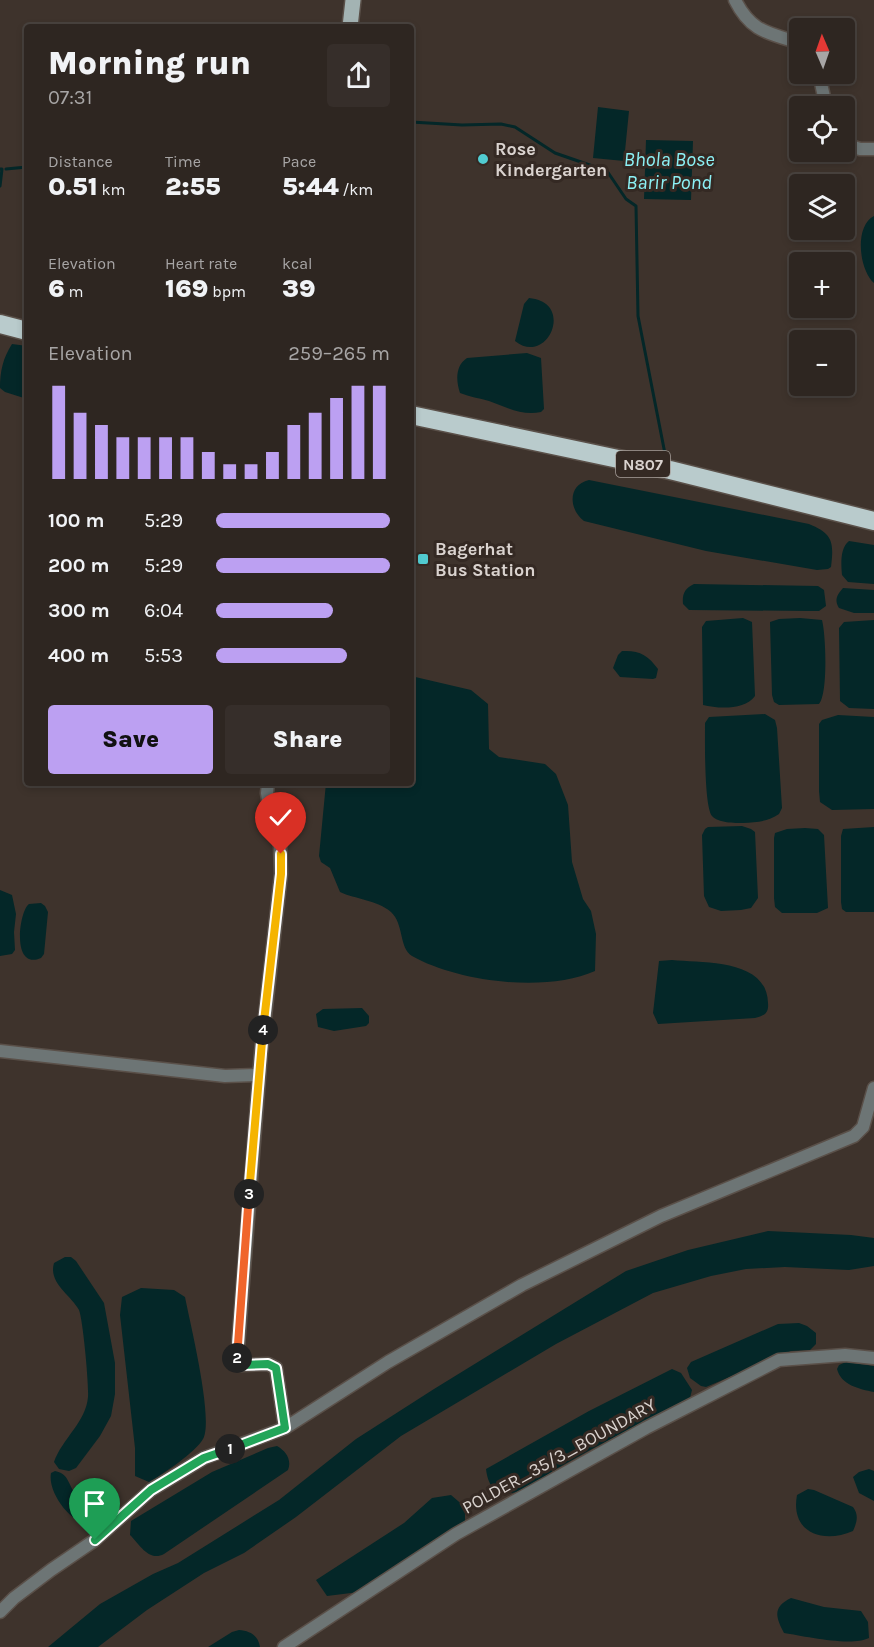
<!DOCTYPE html>
<html lang="en">
<head>
<meta charset="utf-8">
<style>
	body { margin:0; font-family:Karla,sans-serif; background:#362e2a; color:#f1f3f6; height:100vh; display:flex; flex-direction:column; font-size:22px; white-space:nowrap }
	* { box-sizing:border-box; margin:0 }
	p { font-size:20px; color:#a7a5a5 }
	.icon { flex:none; width:33px; height:33px; fill:none; stroke:currentColor; stroke-width:2; stroke-linecap:round; stroke-linejoin:round }
	.map { position:relative; flex:1; overflow:hidden }
	.sheet { position:absolute; left:24px; top:24px; width:390px; height:762px; display:flex; flex-direction:column; background:#2e2621; border-radius:6px; box-shadow:0 3px 9px #0003,0 0 0 2px #49433f }
	.sheet>* { flex:none }
	.needle { width:39px; rotate:358deg }
	.buttons { position:absolute; left:789px; top:18px; display:grid; gap:12px }
	.buttons a { display:grid; place-items:center; width:66px; height:66px; border-radius:6px; background:#2e2621; box-shadow:0 3px 9px #0003,0 0 0 2px #49433f; font-size:30px }
	.pin { position:absolute; display:grid; place-items:center; width:51px; height:51px; color:#fff; margin:-62px -26px; border-radius:50% 50% 50% 0; rotate:-45deg; box-shadow:0 0 6px #0007 }
	.pin .icon { rotate:45deg }
	.km { position:absolute; width:30px; height:30px; margin:-15px; border-radius:50%; background:#222; color:#fff; font-size:16px; line-height:30px; text-align:center }
	.round { display:grid; place-items:center; flex:none; width:63px; height:63px; border-radius:6px; background:#362e2a }
	.summary { display:flex; align-items:center; justify-content:space-between; height:102px; padding:0 24px }
	h1 { font-size:33px; font-weight:800; line-height:45px }
	.metrics { display:grid; grid-template-columns:repeat(3,1fr); gap:9px; height:102px; padding:6px 24px }
	.metrics div { display:grid; align-content:center }
	.metrics b { font-size:26px; font-weight:800 }
	.metrics small { font-size:16px; font-weight:400 }
	.metrics p { font-size:16px }
	.chart { height:168px; padding:12px 24px }
	.chart p { display:flex; justify-content:space-between }
	.chart svg { width:100%; height:108px; margin-top:6px; stroke:#bca0f2; stroke-width:6 }
	.action { display:flex; gap:12px; margin-top:auto; padding:12px 24px }
	.action a { flex:1; height:69px; border-radius:6px; background:#bca0f2; color:#111; font-size:24px; font-weight:800; line-height:69px; text-align:center }
	.action a+a { background:#362e2a; color:#f1f3f6 }
	ul { padding:0 24px; list-style:none; font-size:20px }
	li { display:grid; grid-template-columns:96px 72px 1fr; align-items:center; height:45px }
	li i { height:15px; border-radius:8px; background:#bca0f2 }
	.map>svg:first-child { display:block }
	.water { fill:#042728 }
	.lines { fill:none; stroke-linecap:round; stroke-linejoin:round }
	.stream { stroke:#042728; stroke-width:3 }
	.minor-casing { stroke:#5a5049; stroke-width:15 }
	.major-casing { stroke:#5a5049; stroke-width:18 }
	.highway-casing { stroke:#5a5049; stroke-width:21 }
	.minor { stroke:#6d7575; stroke-width:12 }
	.major { stroke:#a3b3b3; stroke-width:15 }
	.highway { stroke:#b9cbcc; stroke-width:18 }
	.split-1-casing { stroke:#fff; stroke-width:12 }
	.split-2-casing { stroke:#fff; stroke-width:12 }
	.split-3-casing { stroke:#fff; stroke-width:12 }
	.split-4-casing { stroke:#fff; stroke-width:12 }
	.split-5-casing { stroke:#fff; stroke-width:12 }
	.split-1 { stroke:#22a559; stroke-width:8 }
	.split-2 { stroke:#22a559; stroke-width:8 }
	.split-3 { stroke:#f0652b; stroke-width:8 }
	.split-4 { stroke:#f5b400; stroke-width:8 }
	.split-5 { stroke:#f5b400; stroke-width:8 }
	.poi-dot { fill:#51ccd1; stroke:#342923; stroke-width:2 }
	.labels { text-anchor:middle; dominant-baseline:central; stroke-width:6; stroke-linejoin:round; paint-order:stroke }
	.shield { fill:#342923; stroke:#a8a09b; stroke-width:1.5 }
	.shield-label { font-size:16px; font-weight:bold; fill:#dad3cf }
	.poi-label { font-size:18px; font-weight:bold; fill:#dad3cf; stroke:#342923; text-anchor:start }
	.street-label { font-size:18px; fill:#dad3cf; stroke:#342923 }
	.water-label { font-size:20px; font-style:italic; fill:#8cf1f5; stroke:#342923 }
</style>
</head>
<body>
<div class="map">
<svg width="874" height="1647" viewBox="0 0 874 1647">
	<rect width="100%" height="100%" fill="#3e332c"/>
	<path class="water" d="M598,107L629,111L624,161L593,158Z
		M646,140L693,141L691,200L644,199Z
		M874,216V283C859,270 854,226 874,216Z
		M529,298C576,302 547,367 515,341L524,304Z
		M12,344L27,346V399L5,392L0,388C0,371 3,358 12,344Z
		M527,353L541,358L544,409L541,412C522,416 506,407 489,401C479,398 470,397 460,393C456,381 455,366 467,358Z
		M589,480L809,524C833,534 834,542 831,567L828,569L817,570L706,551L584,521C569,510 567,485 589,480Z
		M849,541L874,545V584L848,582L842,575C841,564 840,548 849,541Z
		M694,584L818,586L824,590L826,606L819,611H809L689,610L683,604C682,594 685,588 694,584Z
		M843,588L874,590V613H854L839,608C834,600 837,595 843,588Z
		M743,618L752,622L755,696C745,710 719,709 703,705L702,627L706,621Z
		M800,618L822,620C826,635 828,694 819,704L779,705L774,702L772,695L770,622L779,619Z
		M874,620V709L849,708L840,701L839,628L844,622Z
		M622,651C639,650 648,655 658,669L656,678L653,679L620,677L613,668L618,655Z
		M411,676L471,690L488,704L489,749L499,757L545,764L556,774L568,805L572,862L583,899L591,911L596,934L595,971C546,993 458,982 412,956C399,948 404,924 391,912C377,900 355,899 340,892L330,868L321,862L319,856L326,783H411Z
		M765,714L775,720L777,728L782,808L779,814C768,822 756,822 743,823C735,823 718,823 712,816C704,806 705,739 705,723L709,717Z
		M838,715L874,717V809L832,810L820,802L819,791V724L822,720Z
		M742,826L751,829L755,832L758,898L751,908L741,910L721,911L709,907L704,896L702,835L705,829L708,827Z
		M874,827V912H846L842,909L841,902V836L843,829Z
		M805,828L818,829L824,835L828,908L817,913H782L775,907L774,898V838L775,833L787,829Z
		M0,890L12,895L16,914L14,932L15,950L12,954L0,956Z
		M41,903L45,906L48,912L44,954L41,958C11,971 19,911 29,904Z
		M672,960C704,963 767,959 768,1003C769,1013 764,1016 755,1018L658,1024L653,1013L659,961Z
		M362,1008L369,1016V1023L366,1026L334,1031L318,1027L316,1014L323,1009Z
		M768,1231L851,1235L874,1238V1266L849,1270L785,1267L746,1269L711,1276L653,1293L556,1344L401,1436L296,1517L244,1553L204,1573L147,1610L98,1647H48L100,1604L153,1574L178,1563L279,1500L356,1439L434,1389L626,1271L688,1250Z
		M65,1257H71L76,1261L104,1303L115,1363V1394L111,1416L100,1436L76,1468L69,1471L59,1469L54,1462C62,1439 86,1422 88,1397C89,1385 83,1320 79,1310C71,1295 48,1283 54,1263Z
		M141,1288L174,1290L185,1297C190,1323 214,1420 203,1439C196,1452 163,1474 149,1482L135,1476V1448L120,1315L122,1297Z
		M799,1323L807,1326L816,1333V1344L810,1350L791,1351L706,1387L701,1386L690,1378L687,1368L691,1362L778,1324Z
		M846,1362L874,1366V1392C859,1389 841,1385 837,1369L839,1365Z
		M672,1369L681,1373L692,1390L690,1398C645,1421 600,1444 556,1469C543,1477 528,1491 512,1493C494,1495 488,1485 486,1469L589,1411Z
		M277,1446C286,1451 292,1460 288,1470L164,1554C149,1562 140,1545 130,1535L131,1521L212,1472L268,1448Z
		M869,1469L874,1471V1501L859,1493L853,1477L859,1472Z
		M55,1471C70,1474 68,1486 77,1496C84,1502 94,1507 101,1513V1519L96,1526C75,1529 47,1494 51,1473Z
		M808,1489L814,1490L853,1507C859,1515 857,1522 853,1531C823,1544 790,1533 797,1495Z
		M451,1495L465,1507V1523L359,1592L327,1596L316,1580L404,1523L432,1498Z
		M791,1598L824,1607L861,1611L868,1622L869,1638C851,1647 804,1636 784,1633C775,1616 773,1607 791,1598Z
		M239,1630C250,1631 258,1635 260,1647H208L232,1632Z"/>
	<g class="lines">
		<path class="stream" d="M411,122L462,125L501,124L515,127L555,153L607,171L626,199L636,206L638,316L667,464
			M0,169H2L0,186
			M6,169L27,167"/>
		<g class="minor-casing">
			<path id="minor" d="M735,0C751,32 768,33 800,43
				M819,74L826,106
				M844,144L860,149H874
				M268,783L267,793L272,825L280,845L281,874L261,1052L237,1359L238,1364L241,1365L268,1364L276,1368L285,1428
				M0,1051L225,1076L259,1075
				M0,1612L14,1598L51,1570L95,1540L151,1490L204,1458L285,1428L388,1362L522,1285L661,1216L854,1136L863,1127L874,1088
				M284,1647L456,1534L646,1428L779,1360L845,1355L874,1358"/>
		</g>
		<g class="major-casing">
			<path id="major" d="M350,27L353,0"/>
		</g>
		<g class="highway-casing">
			<path id="highway" d="M0,324L27,331
				M411,415L670,470L874,521"/>
		</g>
		<use href="#minor" class="minor"/>
		<use href="#major" class="major"/>
		<use href="#highway" class="highway"/>
	</g>
	<g class="lines">
		<g class="split-1-casing">
			<path id="split-1" d="M95,1540L151,1490L204,1458L230,1449"/>
		</g>
		<g class="split-2-casing">
			<path id="split-2" d="M230,1449L285,1428L276,1368L268,1364L241,1365L238,1364L237,1358"/>
		</g>
		<g class="split-3-casing">
			<path id="split-3" d="M237,1358L249,1194"/>
		</g>
		<g class="split-4-casing">
			<path id="split-4" d="M249,1194L263,1030"/>
		</g>
		<g class="split-5-casing">
			<path id="split-5" d="M263,1030L281,874V854"/>
		</g>
		<use href="#split-1" class="split-1"/>
		<use href="#split-2" class="split-2"/>
		<use href="#split-3" class="split-3"/>
		<use href="#split-4" class="split-4"/>
		<use href="#split-5" class="split-5"/>
	</g>
	<g class="poi-dot">
		<circle cx="483" cy="159" r="6"/>
		<rect x="417" y="553" width="12" height="12" rx="3"/>
	</g>
	<g class="labels">
		<rect class="shield" x="616" y="451" width="54" height="26" rx="4.5"/>
		<g class="shield-label">
			<text x="643" y="464">N807</text>
		</g>
		<g class="poi-label">
			<text x="495" y="149">Rose<tspan x="495" dy="21">Kindergarten</tspan></text>
			<text x="435" y="549">Bagerhat<tspan x="435" dy="21">Bus Station</tspan></text>
		</g>
		<g class="street-label">
			<text transform="translate(559 1456) rotate(-29)">POLDER_35/3_BOUNDARY</text>
		</g>
		<g class="water-label">
			<text x="669" y="159">Bhola Bose<tspan x="669" dy="23">Barir Pond</tspan></text>
		</g>
	</g>
</svg>
<div class="buttons">
<a><svg class="needle" viewBox="-14 -14 28 28"><path d="M0-13l5 13h-10z" fill="#e53935"/><path d="M0 13l5-13h-10z" fill="#a7a5a5"/></svg></a>
<a><svg class="icon" aria-label="locate" viewBox="0 0 24 24"><circle cx="12" cy="12" r="6"/><path d="M12 2v4M12 18v4M2 12h4M18 12h4"/></svg></a>
<a><svg class="icon" aria-label="layers" viewBox="0 0 24 24"><path d="M12 4l9 5-9 5-9-5zM3 14l9 5 9-5"/></svg></a>
<a>+</a>
<a>−</a>
</div>
<div class="pin" style="left:95px;top:1540px;background:#1e9e55"><svg class="icon" aria-label="arrive" viewBox="0 0 24 24"><path d="M6 21V4h12l-3 4 3 4H6"/></svg></div>
<div class="pin" style="left:281px;top:854px;background:#d93025"><svg class="icon" aria-label="check" viewBox="0 0 24 24"><path d="M5 12l5 5 9-10"/></svg></div>
<b class="km" style="left:230px;top:1449px">1</b>
<b class="km" style="left:237px;top:1358px">2</b>
<b class="km" style="left:249px;top:1194px">3</b>
<b class="km" style="left:263px;top:1030px">4</b>
<section class="sheet">
<div class="summary"><div><h1>Morning run</h1><p>07:31</p></div><a class="round"><svg class="icon" aria-label="share" viewBox="0 0 24 24"><path d="M12 15V3M7 8l5-5 5 5M5 13v7h14v-7"/></svg></a></div>
<div class="metrics">
<div><p>Distance</p><b>0.51<small> km</small></b></div>
<div><p>Time</p><b>2:55</b></div>
<div><p>Pace</p><b>5:44<small> /km</small></b></div>
</div>
<div class="metrics">
<div><p>Elevation</p><b>6<small> m</small></b></div>
<div><p>Heart rate</p><b>169<small> bpm</small></b></div>
<div><p>kcal</p><b>39</b></div>
</div>
<div class="chart"><p><span>Elevation</span>259–265 m</p>
<svg viewBox="0 0 160 44" preserveAspectRatio="none"><path d="M5 44V6M15 44V17M25 44V22M35 44V27M45 44V27M55 44V27M65 44V27M75 44V33M85 44V38M95 44V38M105 44V33M115 44V22M125 44V17M135 44V11M145 44V6M155 44V6"/></svg>
</div>
<ul>
<li><b>100 m</b>5:29<i style="width:100%"></i></li>
<li><b>200 m</b>5:29<i style="width:100%"></i></li>
<li><b>300 m</b>6:04<i style="width:67%"></i></li>
<li><b>400 m</b>5:53<i style="width:75%"></i></li>
</ul>
<div class="action"><a>Save</a><a>Share</a></div>
</section>
</div>
</body>
</html>
